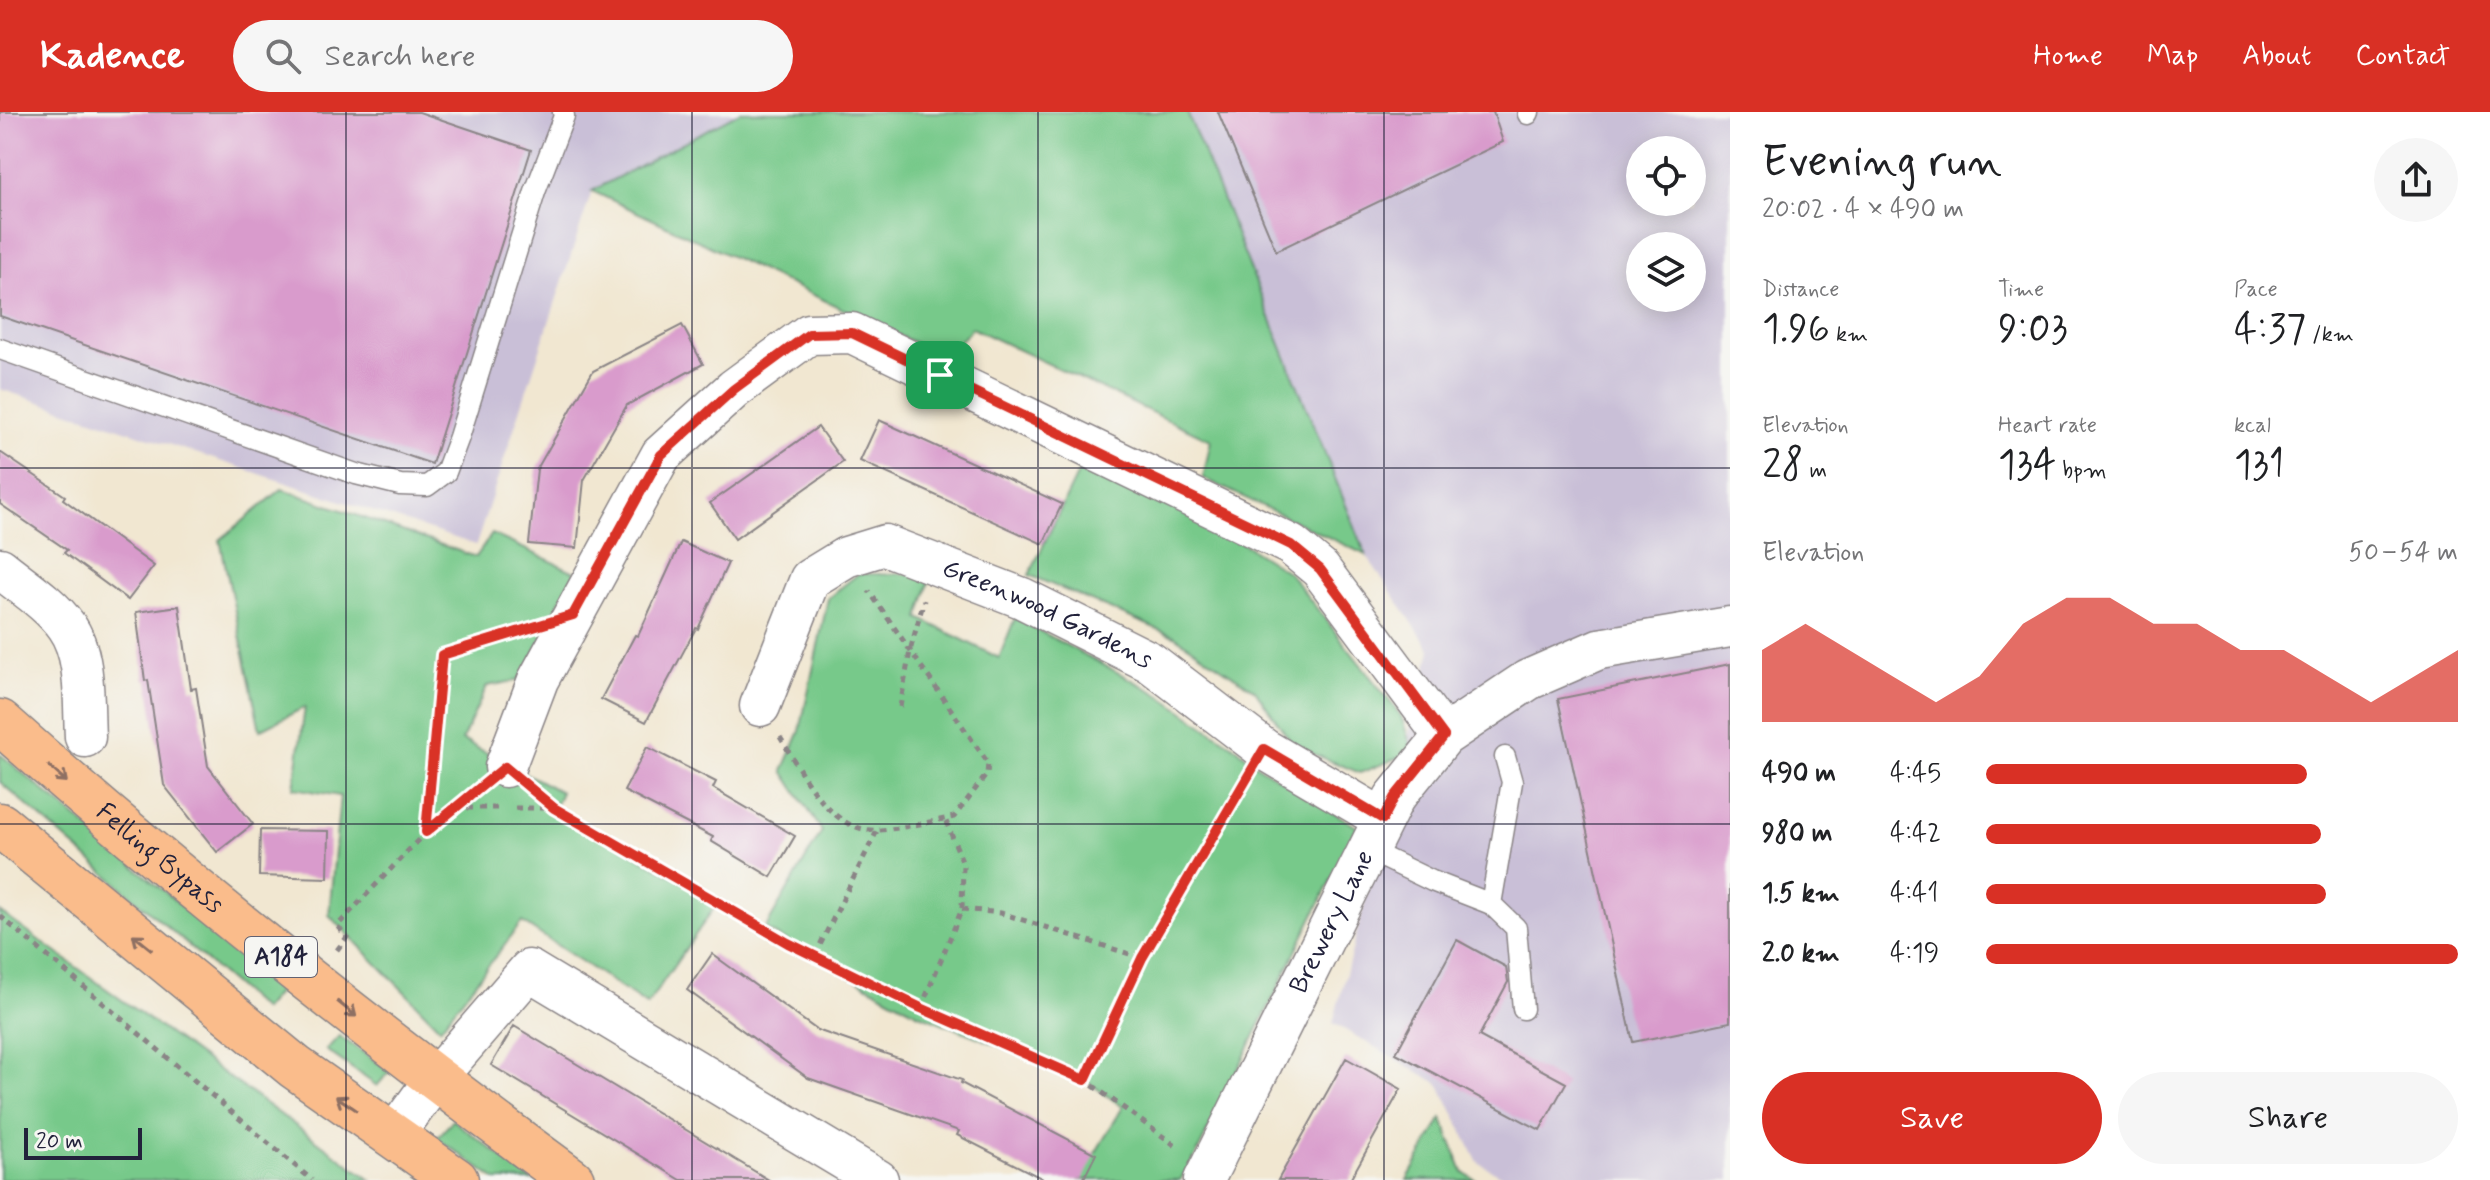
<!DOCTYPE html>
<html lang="en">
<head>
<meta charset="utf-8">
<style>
	body { margin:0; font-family:Mynerve,sans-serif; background:#f6f6f6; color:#202124; height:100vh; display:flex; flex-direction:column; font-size:30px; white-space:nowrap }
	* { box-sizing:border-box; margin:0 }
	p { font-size:26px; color:#757577 }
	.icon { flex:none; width:44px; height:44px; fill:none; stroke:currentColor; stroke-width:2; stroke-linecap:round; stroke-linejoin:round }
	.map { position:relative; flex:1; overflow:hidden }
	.details { display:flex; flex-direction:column; background:#fff; width:760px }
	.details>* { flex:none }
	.fabs { position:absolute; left:1626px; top:24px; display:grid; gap:16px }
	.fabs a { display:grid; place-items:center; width:80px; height:80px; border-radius:50%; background:#fff; box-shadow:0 4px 20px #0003; font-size:40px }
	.scale { position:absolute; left:24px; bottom:20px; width:118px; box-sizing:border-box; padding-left:8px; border:4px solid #22223b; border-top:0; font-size:22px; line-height:28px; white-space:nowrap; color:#22223b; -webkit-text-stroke:6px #f6f6f2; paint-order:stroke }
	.pin { position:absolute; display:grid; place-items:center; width:68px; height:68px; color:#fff; margin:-34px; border-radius:16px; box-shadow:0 4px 12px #0006 }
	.round { display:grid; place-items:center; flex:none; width:84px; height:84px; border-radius:42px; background:#f6f6f6 }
	.headline { display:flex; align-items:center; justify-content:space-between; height:136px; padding:0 32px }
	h1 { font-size:44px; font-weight:600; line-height:60px }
	.metrics { display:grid; grid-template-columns:repeat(3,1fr); gap:12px; height:136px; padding:8px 32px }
	.metrics div { display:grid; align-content:center }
	.metrics b { font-size:40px; font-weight:600 }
	.metrics small { font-size:22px; font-weight:400 }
	.metrics p { font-size:22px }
	.chart { height:224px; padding:16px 32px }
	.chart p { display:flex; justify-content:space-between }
	.chart svg { width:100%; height:144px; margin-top:8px; fill:#d93025; opacity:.7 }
	.button { display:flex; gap:16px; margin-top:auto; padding:16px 32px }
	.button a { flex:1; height:92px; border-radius:48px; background:#d93025; color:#fff; font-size:32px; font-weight:600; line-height:92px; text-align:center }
	.button a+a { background:#f6f6f6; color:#202124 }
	ul { padding:0 32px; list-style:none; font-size:26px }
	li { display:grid; grid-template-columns:128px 96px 1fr; align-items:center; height:60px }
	li i { height:20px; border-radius:10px; background:#d93025 }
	header { display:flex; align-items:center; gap:48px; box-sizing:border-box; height:112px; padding:0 40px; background:#d93025; color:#fff }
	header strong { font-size:38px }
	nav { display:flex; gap:44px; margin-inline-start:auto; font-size:28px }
	.search { width:560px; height:72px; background:#f6f6f6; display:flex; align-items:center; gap:20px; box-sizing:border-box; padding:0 28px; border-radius:44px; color:#757577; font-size:30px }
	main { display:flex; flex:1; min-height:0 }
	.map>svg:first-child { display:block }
	.industrial { fill:#c9bfd7; fill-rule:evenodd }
	.green { fill:#77c98a; stroke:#4c7662; stroke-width:2 }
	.building { fill:#d99bcc }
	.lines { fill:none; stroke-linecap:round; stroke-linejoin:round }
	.service-casing { stroke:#8a8486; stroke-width:23 }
	.minor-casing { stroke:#8a8486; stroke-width:43 }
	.trunk-casing { stroke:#8a8486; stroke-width:47 }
	.path { stroke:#8a8486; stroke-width:5; stroke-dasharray:6 6; stroke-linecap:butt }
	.service { stroke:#fff; stroke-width:20 }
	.minor { stroke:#fff; stroke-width:40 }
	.trunk { stroke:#fabc8b; stroke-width:44 }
	.oneway { stroke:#8e6f63 }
	.route-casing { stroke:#fff; stroke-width:16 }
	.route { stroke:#d93025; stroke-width:10 }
	.grid { fill:none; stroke:#22223b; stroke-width:2; stroke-opacity:0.55 }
	.labels { text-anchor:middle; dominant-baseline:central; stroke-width:6; stroke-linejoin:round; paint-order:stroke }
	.shield { fill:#f6f6f2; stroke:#626272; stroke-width:2 }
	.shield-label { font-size:24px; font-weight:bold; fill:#22223b }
	.street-label { font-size:26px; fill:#22223b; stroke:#f6f6f2 }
</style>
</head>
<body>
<header>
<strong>Kadence</strong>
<div class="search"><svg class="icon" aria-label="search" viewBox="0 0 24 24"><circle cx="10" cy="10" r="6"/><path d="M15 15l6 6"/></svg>Search here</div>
<nav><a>Home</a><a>Map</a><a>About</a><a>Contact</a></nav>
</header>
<main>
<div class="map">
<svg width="1730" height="1068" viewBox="0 0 1730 1068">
	<rect width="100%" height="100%" fill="#f6f6f2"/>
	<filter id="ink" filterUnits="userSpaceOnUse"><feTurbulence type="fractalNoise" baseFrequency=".0125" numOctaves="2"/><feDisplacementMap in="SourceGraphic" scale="16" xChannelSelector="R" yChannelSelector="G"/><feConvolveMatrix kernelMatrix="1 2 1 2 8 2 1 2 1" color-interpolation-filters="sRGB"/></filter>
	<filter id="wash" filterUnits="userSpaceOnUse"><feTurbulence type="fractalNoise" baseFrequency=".006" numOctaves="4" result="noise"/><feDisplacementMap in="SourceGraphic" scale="32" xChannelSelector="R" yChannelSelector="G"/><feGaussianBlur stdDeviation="1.8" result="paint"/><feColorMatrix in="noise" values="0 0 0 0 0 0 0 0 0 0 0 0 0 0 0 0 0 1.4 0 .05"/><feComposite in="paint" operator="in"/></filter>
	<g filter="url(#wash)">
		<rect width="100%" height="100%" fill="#f1e7d1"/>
		<path class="industrial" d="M0,0H740L592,79L476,433L0,277Z
			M1187,0H1730V1068H1508L1478,1050L1439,972L1333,911L1431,538L1366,443ZM1640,38H1692V90H1640ZM1640,134H1692V186H1640Z"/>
		<path class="green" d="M740,0H1187L1366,443L1203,366L1211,328L972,216L945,245L592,79Z
			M1082,353L1212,412L1289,461L1401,604L1413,640L1360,661L1294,634L1255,578L1174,524L1029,463Z
			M282,377L476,445L492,422L575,460L521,568L487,574L462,628L561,680L554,696L718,790L647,893L522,810L440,916L329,803L340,684L294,676L305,595L260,618L220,428Z
			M858,462H906L930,466L919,506L999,546L1015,506L1155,580L1238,637L1255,652L1357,715L1194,1047L1180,1068H1079L1123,995L1085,968L917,901L765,817L822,719L783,659L800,619L828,486Z
			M0,642L281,877L263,898L0,670Z
			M0,800L371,1068H0Z
			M339,924L390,959L377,974L326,938Z
			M1442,1006L1463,1060L1476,1068H1407Z
			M453,1008L532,1068H496L437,1026Z"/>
		<g id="blocks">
			<path class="building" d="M0,0H419L531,38L432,352L0,204Z
				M1218,0H1493L1503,30L1276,139Z
				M682,213L703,252L627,293L584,368L577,436L529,432L537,357L593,259Z
				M879,308L1062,392L1043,432L860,349Z
				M818,315L843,350L735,427L710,391Z
				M0,340L65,384L63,387L154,454L128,488L64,441L67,438L0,392Z
				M681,430L728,451L698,517L696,516L646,610L601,587L635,523L638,524Z
				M179,494L191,577L196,576L208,654L253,712L217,740L164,673L148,568L145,569L136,500Z
				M1730,552V910L1633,930L1558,587Z
				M647,635L716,670L713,676L795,724L771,765L711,729L713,725L624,679Z
				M260,718L329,719L328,766L259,764Z
				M1457,828L1506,855L1508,870L1479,924L1566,971L1540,1018L1396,941Z
				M712,842L817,918L962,968L961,971L1096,1042L1083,1068H1045L957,1023L959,1019L808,966L687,878Z
				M514,914L769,1068H681L491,953Z
				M1346,946L1401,977L1350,1068H1278Z"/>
		</g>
	</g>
	<g filter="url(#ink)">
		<use href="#blocks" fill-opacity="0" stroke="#8a8486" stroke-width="2"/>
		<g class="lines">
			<g class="service-casing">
				<path id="service" d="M1528,2L1529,0
					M0,237L356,362L400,373L427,374L446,360L459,325L535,80L564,4L563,0
					M1368,738L1432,769L1491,792L1516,816L1523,897
					M1491,792L1512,670L1505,645"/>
			</g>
			<g class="minor-casing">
				<g id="minor">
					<path d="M0,456C22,474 50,491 66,514C87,543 83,590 85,625"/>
					<path id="s1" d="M760,594L810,467L846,445L885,433L1022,486L1150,550L1264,637L1383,707"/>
					<path d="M505,655L538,568L661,343L734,277L809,222L852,221L1291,433L1320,457L1444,624"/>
					<path d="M394,1023L435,967L529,858L878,1068"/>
					<path id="s2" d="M1204,1068L1394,686L1444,624L1528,568L1599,537L1730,515"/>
				</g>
			</g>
			<g class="trunk-casing">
				<g id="trunk">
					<path id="s3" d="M0,610C182,772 375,924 572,1068"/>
					<path d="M0,713L295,955L456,1068"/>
				</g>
			</g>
			<path class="path" d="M900,595L910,539L924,488
				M780,625C802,660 830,723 880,718C904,716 929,710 954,705L987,662L988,651L869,479
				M533,678L554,696L788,831L921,896L1085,968
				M455,696H497
				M515,696H553
				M426,720L442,543L519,519
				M962,797L1001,801L1142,846L1245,670
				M0,804L312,1068
				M337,838L347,825L337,814L437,708L475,678
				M815,843L877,719
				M1142,846L1085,968L1176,1034
				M921,896L962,797L963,751L945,707"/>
			<use href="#service" class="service"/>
			<use href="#minor" class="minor"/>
			<use href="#trunk" class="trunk"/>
		</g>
		<defs><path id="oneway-shaft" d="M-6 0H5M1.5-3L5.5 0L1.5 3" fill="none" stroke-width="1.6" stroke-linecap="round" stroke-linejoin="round" transform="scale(2)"/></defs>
		<g class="oneway">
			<use href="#oneway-shaft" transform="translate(58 662) rotate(42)"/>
			<use href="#oneway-shaft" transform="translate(142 830) rotate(-141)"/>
			<use href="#oneway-shaft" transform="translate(347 897) rotate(39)"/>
			<use href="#oneway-shaft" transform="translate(346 991) rotate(-146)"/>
		</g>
	</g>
	<g class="lines" filter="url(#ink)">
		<g class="route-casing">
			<path id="route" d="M852,221L1291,433L1320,457L1444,624L1394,686L1383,707L1264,637L1142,846L1085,968L921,896L788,831L554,696L505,655L426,720L442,543L573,503L661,343L734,277L809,222Z"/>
		</g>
		<use href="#route" class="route"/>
	</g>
	<path class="grid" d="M346,0V1068M692,0V1068M1038,0V1068M1384,0V1068M0,356H1730M0,712H1730"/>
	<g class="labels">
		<rect class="shield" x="245" y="825" width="72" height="40" rx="6"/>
		<g class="shield-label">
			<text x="281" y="845">A184</text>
		</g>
		<g class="street-label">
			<text stroke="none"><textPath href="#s1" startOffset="396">Greenwood Gardens</textPath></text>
			<text stroke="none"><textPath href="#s3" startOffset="210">Felling Bypass</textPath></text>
			<text stroke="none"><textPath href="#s2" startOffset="288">Brewery Lane</textPath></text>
		</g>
	</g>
</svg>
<div class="fabs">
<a><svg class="icon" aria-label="locate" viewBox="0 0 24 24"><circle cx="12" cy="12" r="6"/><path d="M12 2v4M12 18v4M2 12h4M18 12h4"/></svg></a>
<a><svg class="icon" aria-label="layers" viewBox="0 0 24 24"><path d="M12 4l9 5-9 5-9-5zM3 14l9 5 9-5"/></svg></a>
</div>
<div class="scale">20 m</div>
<div class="pin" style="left:940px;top:263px;background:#1e9e55"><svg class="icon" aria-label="arrive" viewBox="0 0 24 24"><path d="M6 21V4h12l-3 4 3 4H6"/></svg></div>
</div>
<section class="details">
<div class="headline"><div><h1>Evening run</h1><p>20:02 · 4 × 490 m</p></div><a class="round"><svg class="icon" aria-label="share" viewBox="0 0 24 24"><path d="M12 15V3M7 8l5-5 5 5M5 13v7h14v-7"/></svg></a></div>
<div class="metrics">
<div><p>Distance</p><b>1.96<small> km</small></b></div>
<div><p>Time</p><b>9:03</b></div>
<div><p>Pace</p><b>4:37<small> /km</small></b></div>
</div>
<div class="metrics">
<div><p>Elevation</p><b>28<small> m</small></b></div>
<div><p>Heart rate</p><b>134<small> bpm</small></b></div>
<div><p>kcal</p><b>131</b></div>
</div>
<div class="chart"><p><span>Elevation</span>50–54 m</p>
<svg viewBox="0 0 160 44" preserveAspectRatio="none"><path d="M0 44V22L10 14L20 22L30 30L40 38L50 30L60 14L70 6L80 6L90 14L100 14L110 22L120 22L130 30L140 38L150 30L160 22V44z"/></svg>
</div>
<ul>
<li><b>490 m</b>4:45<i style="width:68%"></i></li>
<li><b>980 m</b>4:42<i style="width:71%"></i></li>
<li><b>1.5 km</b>4:41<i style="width:72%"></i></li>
<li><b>2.0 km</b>4:19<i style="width:100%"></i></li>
</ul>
<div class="button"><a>Save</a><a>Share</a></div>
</section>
</main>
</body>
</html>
